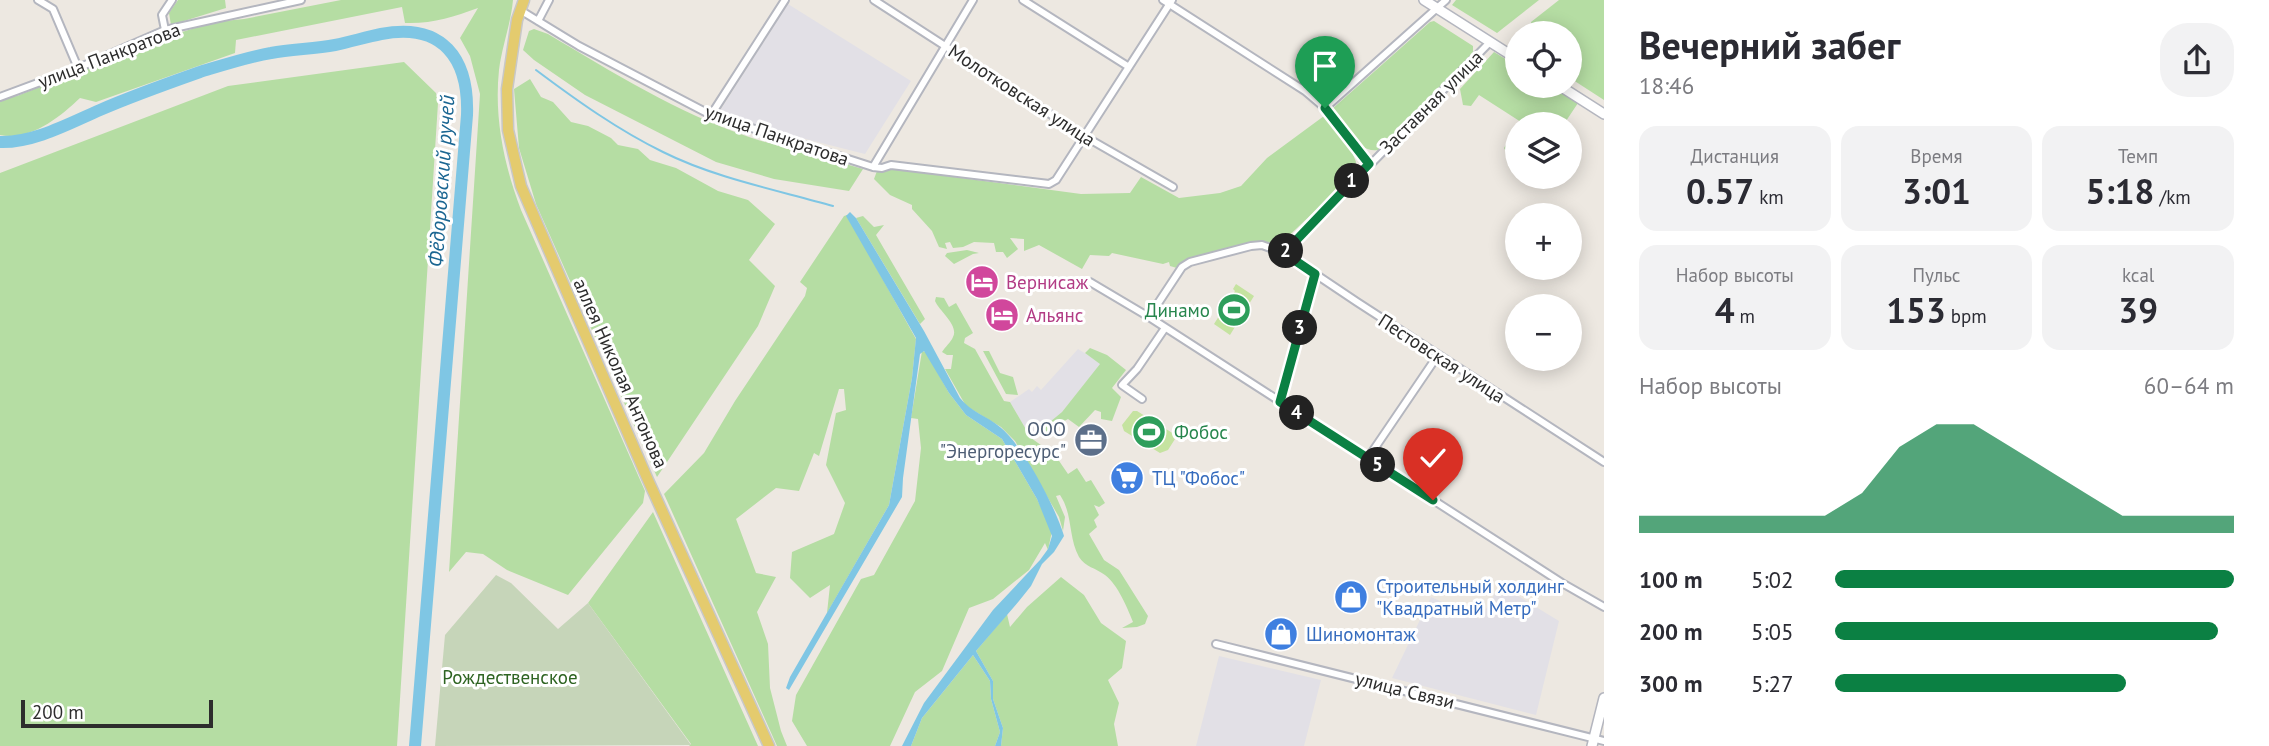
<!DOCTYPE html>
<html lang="ru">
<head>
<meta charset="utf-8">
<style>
	body { margin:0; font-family:"PT Sans",sans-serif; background:#f2f2f3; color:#2b2b33; height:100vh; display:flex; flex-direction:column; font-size:26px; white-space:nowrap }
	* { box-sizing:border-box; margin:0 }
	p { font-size:23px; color:#7c7c81 }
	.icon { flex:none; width:38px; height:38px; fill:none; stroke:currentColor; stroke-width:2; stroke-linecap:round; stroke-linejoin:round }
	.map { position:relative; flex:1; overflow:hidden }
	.sheet { display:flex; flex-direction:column; background:#fff; width:665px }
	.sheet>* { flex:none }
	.fabs { position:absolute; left:1505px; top:21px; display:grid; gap:14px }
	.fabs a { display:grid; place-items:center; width:77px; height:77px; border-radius:50%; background:#fff; box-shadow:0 4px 18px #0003; font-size:35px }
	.scale { position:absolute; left:21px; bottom:18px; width:192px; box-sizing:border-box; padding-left:7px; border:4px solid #2d2d2d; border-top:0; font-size:19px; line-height:24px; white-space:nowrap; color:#2d2d2d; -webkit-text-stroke:5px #fff; paint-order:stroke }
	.pin { position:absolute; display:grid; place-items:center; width:60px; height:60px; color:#fff; margin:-72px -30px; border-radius:50% 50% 50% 0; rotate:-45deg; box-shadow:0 0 7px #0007 }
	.pin .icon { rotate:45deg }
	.km { position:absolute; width:35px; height:35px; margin:-18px; border-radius:50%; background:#222; color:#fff; font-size:19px; line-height:35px; text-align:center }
	.round { display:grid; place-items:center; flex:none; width:74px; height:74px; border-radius:28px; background:#f2f2f3 }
	.summary { display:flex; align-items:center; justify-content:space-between; height:119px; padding:0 35px }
	h1 { font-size:38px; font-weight:700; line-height:52px }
	.figures { display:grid; grid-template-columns:repeat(3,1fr); gap:10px; height:119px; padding:7px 35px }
	.figures div { display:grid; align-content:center; border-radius:18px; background:#f2f2f3; text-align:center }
	.figures b { font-size:35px; font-weight:700 }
	.figures small { font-size:19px; font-weight:400 }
	.figures p { font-size:19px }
	.chart { height:196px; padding:14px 35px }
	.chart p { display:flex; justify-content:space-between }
	.chart svg { width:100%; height:126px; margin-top:7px; fill:#0b8043; opacity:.7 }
	ul { padding:0 35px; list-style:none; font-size:23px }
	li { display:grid; grid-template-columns:112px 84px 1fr; align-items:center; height:52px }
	li i { height:18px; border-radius:9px; background:#0b8043 }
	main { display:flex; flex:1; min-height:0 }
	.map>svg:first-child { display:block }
	.industrial { fill:#e2e0e6 }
	.green { fill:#b5dda3 }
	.cemetery { fill:#c6d5b9 }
	.pitch { fill:#c5e3a0 }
	.water { fill:#7fc6e4 }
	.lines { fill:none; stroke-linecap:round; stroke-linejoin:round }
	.stream { stroke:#7fc6e4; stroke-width:2 }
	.river { stroke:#7fc6e4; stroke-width:12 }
	.street-casing { stroke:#b4b6bf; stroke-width:10 }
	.secondary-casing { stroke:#b4b6bf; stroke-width:12 }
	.primary-casing { stroke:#c8c8c8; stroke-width:13 }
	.street { stroke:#fff; stroke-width:6 }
	.secondary { stroke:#fff; stroke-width:9 }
	.primary { stroke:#e4cb6e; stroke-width:10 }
	.route-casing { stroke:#fff; stroke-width:14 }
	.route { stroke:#0b8043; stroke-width:9 }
	.labels { text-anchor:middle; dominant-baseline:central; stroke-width:6; stroke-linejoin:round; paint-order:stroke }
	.street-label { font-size:19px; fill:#2d2d2d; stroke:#fff }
	.hotel-label { font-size:19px; fill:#b23c85; stroke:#fff; text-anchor:start }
	.leisure-label { font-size:19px; fill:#27864d; stroke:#fff; text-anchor:end }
	.service-label { font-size:19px; fill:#4e5e75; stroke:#fff; text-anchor:end }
	.shop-label { font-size:19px; fill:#366cbe; stroke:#fff; text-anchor:start }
	.park-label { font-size:19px; fill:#2e6422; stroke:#fff }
	.water-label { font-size:21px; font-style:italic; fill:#1b6692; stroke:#fff }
</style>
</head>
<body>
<main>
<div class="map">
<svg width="1604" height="746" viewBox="0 0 1604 746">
	<rect width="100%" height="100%" fill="#ede8e1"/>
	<path class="industrial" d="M788,4L911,81L865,154L738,122L720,111Z
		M1078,349L1101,363L1062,412L1031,438L1010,402L1029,389L1032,392L1037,386L1041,390Z
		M1500,585L1559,621L1536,715L1392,678L1431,597L1480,619Z
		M1219,656L1321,680L1304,746H1196Z"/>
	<path class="green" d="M178,0H225L226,8L171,25L169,13Z
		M341,0H513C511,23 502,46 499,70C494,118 504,165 521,210L645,491L643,503L568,595L507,570L483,554L466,552L449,572L480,94L470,56L460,38L478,8C453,17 432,24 405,23L402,7L236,40L235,53L96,102L80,98C59,118 30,141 0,135V98L17,96L163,38L214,22L244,19Z
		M1456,0H1539L1497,33L1452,5Z
		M1559,0H1604V100L1570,78V33H1533L1531,22Z
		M1434,21L1473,46V55L1378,150C1358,154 1342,123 1331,110L1430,22Z
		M534,29L548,34C612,72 678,113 749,137C786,149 825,158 863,169L849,191L774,179L716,162L585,95L534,60L523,50L529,31Z
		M1494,52L1517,66V86H1550L1578,103L1564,124H1520L1521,122L1479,95L1471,106L1463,105L1460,89Z
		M404,62L436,93L438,103L397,746H0V173L228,86Z
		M530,79L541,97L553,102L571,122L588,126L611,138L618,145L638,149L650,160L676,168L718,191L748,200L775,224L749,260L775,286L758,326L657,477L536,204L519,148L514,89Z
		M1324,116L1352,152L1356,162L1354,171L1335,192L1277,247L1254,243L1184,261L1177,268L1170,266L1169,262L1163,264L1112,253L1109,256L1090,255L1082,269L1039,245L1024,251V239L1010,238L1018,249L1007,258L1003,252H996L994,243L974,242L963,247L953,248L950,242L945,243L947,249L939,247L932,231L912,209V205L890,195L874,179L877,171L894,169L1081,194L1130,193L1141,177L1179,198L1220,193L1241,186L1267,158Z
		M1517,128V165L1513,164L1504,148Z
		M847,215L916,339L912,378L889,505L827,613L830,585L810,598L790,578L792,552L834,534L845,503L826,465L836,413L846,410L844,389H839L819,456L814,453L799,491L776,488L736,519L756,573L776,577L757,612L768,644L770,688L781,731L787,746H777L664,494L704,453L735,401L805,296L807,288L800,282L844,216Z
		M863,216L874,227L884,225L876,235L925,319L920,324L856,218Z
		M967,250L979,253L973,254L954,264L945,256L947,253Z
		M936,297L944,298L949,307L956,303L973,333L965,338L964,343L975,349L1004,401L1010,402L1031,438L1055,455L1068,474L1077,468L1086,482L1091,480L1105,503L1099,507L1094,505L1099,515L1094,520L1097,527L1089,534L1104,560L1119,570L1148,616L1145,624L1137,627L1122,628L1133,622C1127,607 1118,585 1105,575C1096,568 1085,567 1079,557C1068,537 1073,514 1060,495L1056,496L1065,517L1063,531L1059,517L1015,441L1001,427L966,406L945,369H951L953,355H947L942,352C945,347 951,342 953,337C959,325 940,312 935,301Z
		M1090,348L1107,355L1126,370L1112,388L1121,397L1112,421L1101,419V412L1095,410L1079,427L1068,419C1059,423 1055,431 1047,435L1039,431L1062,412L1100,364L1085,353Z
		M922,351L926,352L949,393L966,415L1002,439L1037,499L1052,531L1048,550L1045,543L1029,570L993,599L969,608L942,671L915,692L890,746H807L792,721L796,695L861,579L874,575L915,501L921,448L918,419L911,418Z
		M983,351H989L1000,373L1013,377L1018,395L1006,394Z
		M653,512L758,746H689L691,744L588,603Z
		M1061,577L1084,595L1101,623L1126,641L1122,668L1108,680L1119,703L1114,724L1118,746H1001L1003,728L993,699V681L976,651L1007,614L1010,627L1027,607Z
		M973,655L990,681L991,699L1000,732L995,746H911L922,718Z"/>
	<path class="cemetery" d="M496,575L511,583L558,629L588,603L691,745L435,746L445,635Z"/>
	<path class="pitch" d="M1236,284L1254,296L1230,335L1214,324L1235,291L1233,289Z
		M1133,411H1137L1174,434L1175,439L1168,450L1160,453L1124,431L1122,425Z"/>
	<path class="water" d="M850,212L856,218L924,331L960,398C971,412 987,416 1000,427C1023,445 1056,508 1064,536L1054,552L1042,564L1031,586L1019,601L976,651L993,681V699L1003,728L1001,746H995L1000,732L991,699L990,681L973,655L922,718L911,746H902L924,703L993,610L1040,560L1048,549L1052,536L1037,499L1002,439L966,415L949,393L924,351L920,354L903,478L902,497L789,690L786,688L790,677L889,505L912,378L916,338L846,216Z"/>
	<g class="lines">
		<path class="stream" d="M536,70C576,100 618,130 663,152C715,178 777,190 833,206"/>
		<path class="river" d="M0,142C34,143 70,123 100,110C132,96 166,84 200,72C223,65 247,57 271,53C292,49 314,49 335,45C350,42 366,37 381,34C443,22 469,59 467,115L415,746"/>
		<g class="street-casing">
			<path id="street" d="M38,0L53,9L78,68
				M874,0L1084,136L1173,187
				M1023,0L1129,67
				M1163,0L1305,91L1325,108L1369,164
				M520,10L579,46L711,115L873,167L882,168L891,165L1049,184L1056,180L1172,0
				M538,21L549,0
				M165,30L162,15L172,0
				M0,97L78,68L165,30L301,0
				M1325,108L1446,0
				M711,115L785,0
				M873,167L973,0
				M1284,253L1490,42
				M1090,282L1149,317L1562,583L1604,607
				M1149,317L1182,267L1190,262L1251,246L1262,245L1284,253L1357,302L1604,462
				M1142,399L1122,385L1137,369L1165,328
				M1280,402L1315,274
				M1368,458L1438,355
				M1216,644L1604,741"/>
		</g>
		<g class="secondary-casing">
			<path id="secondary" d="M1424,0L1517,59
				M1560,86L1604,114
				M1592,746L1604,698"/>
		</g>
		<g class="primary-casing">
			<path id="primary" d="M524,0L517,20L507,89L508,130L521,186L648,480L769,746"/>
		</g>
		<use href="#street" class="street"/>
		<use href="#secondary" class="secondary"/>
		<use href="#primary" class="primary"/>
	</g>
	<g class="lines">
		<g class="route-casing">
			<path id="route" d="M1325,108L1369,164L1284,253L1315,274L1280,402L1433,500"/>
		</g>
		<use href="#route" class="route"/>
	</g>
	<defs>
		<g id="hotel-disc" transform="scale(1.75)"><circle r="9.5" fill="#d1479c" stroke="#fff"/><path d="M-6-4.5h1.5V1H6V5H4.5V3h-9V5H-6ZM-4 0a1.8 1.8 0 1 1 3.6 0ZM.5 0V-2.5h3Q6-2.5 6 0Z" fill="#fff"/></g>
		<g id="stadium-disc" transform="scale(1.75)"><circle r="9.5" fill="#2e9e5b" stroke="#fff"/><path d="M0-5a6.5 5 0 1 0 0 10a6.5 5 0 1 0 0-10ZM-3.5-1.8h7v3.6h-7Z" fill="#fff"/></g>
		<g id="office-disc" transform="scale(1.75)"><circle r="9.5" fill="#5c6f8a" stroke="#fff"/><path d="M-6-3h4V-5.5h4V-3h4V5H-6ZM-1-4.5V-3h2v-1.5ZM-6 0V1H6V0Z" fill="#fff"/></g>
		<g id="supermarket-disc" transform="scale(1.75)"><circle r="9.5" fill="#3f7fe0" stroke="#fff"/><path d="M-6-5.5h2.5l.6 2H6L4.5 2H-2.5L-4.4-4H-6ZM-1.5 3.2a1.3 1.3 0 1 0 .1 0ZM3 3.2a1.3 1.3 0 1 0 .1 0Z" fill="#fff"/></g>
		<g id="shop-disc" transform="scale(1.75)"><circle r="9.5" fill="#3f7fe0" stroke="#fff"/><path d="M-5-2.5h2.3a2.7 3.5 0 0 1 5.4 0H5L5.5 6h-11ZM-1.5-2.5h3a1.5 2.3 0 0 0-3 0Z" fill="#fff"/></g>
	</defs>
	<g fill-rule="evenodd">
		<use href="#hotel-disc" x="982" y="282"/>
		<use href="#stadium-disc" x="1234" y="310"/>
		<use href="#hotel-disc" x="1002" y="315"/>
		<use href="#stadium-disc" x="1149" y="432"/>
		<use href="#office-disc" x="1091" y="440"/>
		<use href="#supermarket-disc" x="1127" y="478"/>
		<use href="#shop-disc" x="1351" y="597"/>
		<use href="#shop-disc" x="1281" y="634"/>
	</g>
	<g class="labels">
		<g class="street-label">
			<text transform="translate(109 55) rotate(-21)">улица Панкратова</text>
			<text transform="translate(1022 95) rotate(33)">Молотковская улица</text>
			<text transform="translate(1431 102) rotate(-45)">Заставная улица</text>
			<text transform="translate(777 135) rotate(19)">улица Панкратова</text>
			<text transform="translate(1442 358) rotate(33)">Пестовская улица</text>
			<text transform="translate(621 373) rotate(66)">аллея Николая Антонова</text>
			<text transform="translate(1405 690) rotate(14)">улица Связи</text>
		</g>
		<g class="hotel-label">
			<text x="1006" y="282">Вернисаж</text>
			<text x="1026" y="315">Альянс</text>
		</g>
		<g class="leisure-label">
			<text x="1210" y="310">Динамо</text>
			<text x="1174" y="432" text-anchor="start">Фобос</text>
		</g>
		<g class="service-label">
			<text x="1066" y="429">ООО<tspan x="1066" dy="22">"Энергоресурс"</tspan></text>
		</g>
		<g class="shop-label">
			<text x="1152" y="478">ТЦ "Фобос"</text>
			<text x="1376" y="586">Строительный холдинг<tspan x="1376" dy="22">"Квадратный Метр"</tspan></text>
			<text x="1306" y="634">Шиномонтаж</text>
		</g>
		<g class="park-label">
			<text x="510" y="677">Рождественское</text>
		</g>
		<g class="water-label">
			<text transform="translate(441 181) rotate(-86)">Фёдоровский ручей</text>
		</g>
	</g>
</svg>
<div class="fabs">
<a><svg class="icon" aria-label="locate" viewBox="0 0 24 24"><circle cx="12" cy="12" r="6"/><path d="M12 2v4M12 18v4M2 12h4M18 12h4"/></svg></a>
<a><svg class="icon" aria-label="layers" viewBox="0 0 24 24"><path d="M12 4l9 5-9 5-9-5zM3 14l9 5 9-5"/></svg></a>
<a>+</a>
<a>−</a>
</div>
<div class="scale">200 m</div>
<div class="pin" style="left:1325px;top:108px;background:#1e9e55"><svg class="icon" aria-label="arrive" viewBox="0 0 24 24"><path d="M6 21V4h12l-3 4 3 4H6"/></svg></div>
<div class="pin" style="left:1433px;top:500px;background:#d93025"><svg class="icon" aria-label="check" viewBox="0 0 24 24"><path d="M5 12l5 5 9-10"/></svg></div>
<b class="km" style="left:1352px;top:181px">1</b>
<b class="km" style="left:1286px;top:251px">2</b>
<b class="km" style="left:1300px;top:328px">3</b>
<b class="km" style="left:1297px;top:413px">4</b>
<b class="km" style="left:1378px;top:465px">5</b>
</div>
<section class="sheet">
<div class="summary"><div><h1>Вечерний забег</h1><p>18:46</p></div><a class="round"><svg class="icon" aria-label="share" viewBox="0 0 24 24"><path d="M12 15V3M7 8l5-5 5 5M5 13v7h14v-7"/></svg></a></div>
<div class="figures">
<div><p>Дистанция</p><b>0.57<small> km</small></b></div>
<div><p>Время</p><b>3:01</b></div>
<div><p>Темп</p><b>5:18<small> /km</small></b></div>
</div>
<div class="figures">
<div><p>Набор высоты</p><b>4<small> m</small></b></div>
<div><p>Пульс</p><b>153<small> bpm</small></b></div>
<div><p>kcal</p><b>39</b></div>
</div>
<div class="chart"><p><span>Набор высоты</span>60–64 m</p>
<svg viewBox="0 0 160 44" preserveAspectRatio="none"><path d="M0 44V38L10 38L20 38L30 38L40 38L50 38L60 30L70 14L80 6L90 6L100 14L110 22L120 30L130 38L140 38L150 38L160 38V44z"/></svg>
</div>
<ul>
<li><b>100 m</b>5:02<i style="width:100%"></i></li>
<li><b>200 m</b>5:05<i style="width:96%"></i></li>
<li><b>300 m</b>5:27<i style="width:73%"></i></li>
</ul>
</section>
</main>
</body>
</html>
